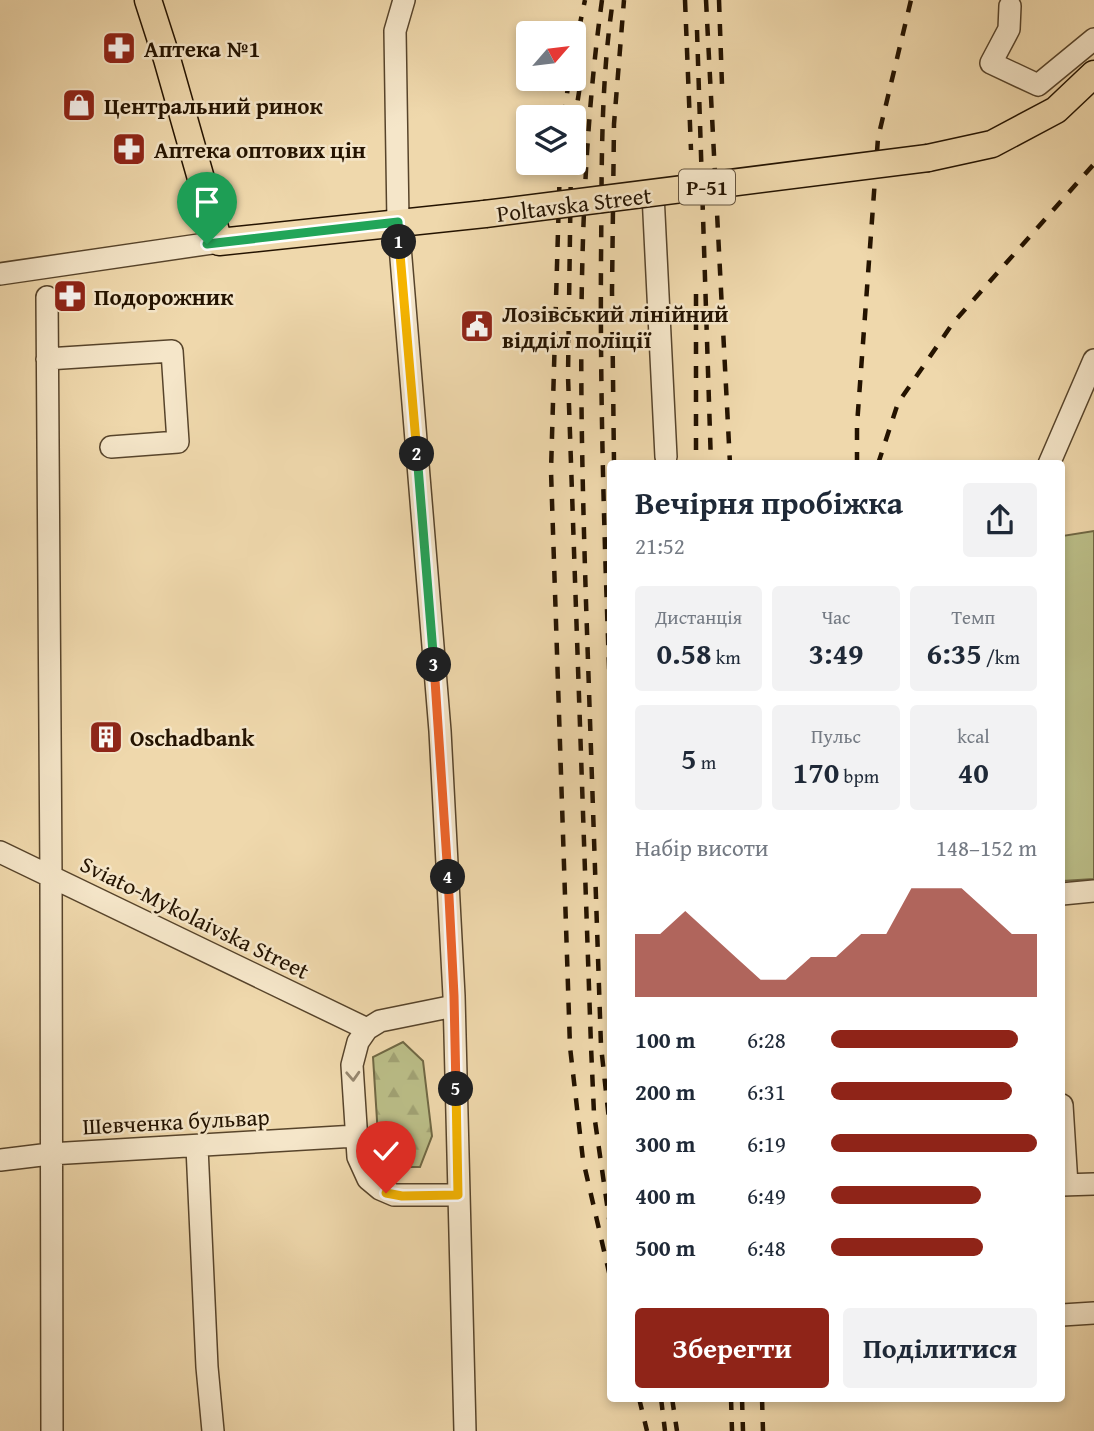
<!DOCTYPE html>
<html lang="uk">
<head>
<meta charset="utf-8">
<style>
	body { margin:0; font-family:"Gentium Book Plus",serif; background:#f2f2f3; color:#1f2937; height:100vh; display:flex; flex-direction:column; font-size:26px; white-space:nowrap }
	* { box-sizing:border-box; margin:0 }
	p { font-size:23px; color:#747a83 }
	.icon { flex:none; width:38px; height:38px; fill:none; stroke:currentColor; stroke-width:2; stroke-linecap:round; stroke-linejoin:round }
	.map { position:relative; flex:1; overflow:hidden }
	.details { position:absolute; left:607px; top:460px; width:458px; height:942px; display:flex; flex-direction:column; background:#fff; border-radius:7px; box-shadow:0 4px 10px #0003 }
	.details>* { flex:none }
	.needle { width:46px; rotate:62deg }
	.buttons { position:absolute; left:516px; top:21px; display:grid; gap:14px }
	.buttons a { display:grid; place-items:center; width:70px; height:70px; border-radius:7px; background:#fff; box-shadow:0 4px 10px #0003; font-size:35px }
	.pin { position:absolute; display:grid; place-items:center; width:60px; height:60px; color:#fff; margin:-72px -30px; border-radius:50% 50% 50% 0; rotate:-45deg; box-shadow:0 0 7px #0007 }
	.pin .icon { rotate:45deg }
	.km { position:absolute; width:35px; height:35px; margin:-18px; border-radius:50%; background:#222; color:#fff; font-size:19px; line-height:35px; text-align:center }
	.round { display:grid; place-items:center; flex:none; width:74px; height:74px; border-radius:7px; background:#f2f2f3 }
	.overview { display:flex; align-items:center; justify-content:space-between; height:119px; padding:0 28px }
	h1 { font-size:32px; font-weight:700; line-height:52px }
	.metrics { display:grid; grid-template-columns:repeat(3,1fr); gap:10px; height:119px; padding:7px 28px }
	.metrics div { display:grid; align-content:center; border-radius:7px; background:#f2f2f3; text-align:center }
	.metrics b { font-size:30px; font-weight:700 }
	.metrics small { font-size:19px; font-weight:400 }
	.metrics p { font-size:19px }
	.chart { height:196px; padding:14px 28px }
	.chart p { display:flex; justify-content:space-between }
	.chart svg { width:100%; height:126px; margin-top:7px; fill:#8f2418; opacity:.7 }
	.primary-button { display:flex; gap:14px; margin-top:auto; padding:14px 28px }
	.primary-button a { flex:1; height:80px; border-radius:7px; background:#8f2418; color:#fff; font-size:28px; font-weight:700; line-height:80px; text-align:center }
	.primary-button a+a { background:#f2f2f3; color:#1f2937 }
	ul { padding:0 28px; list-style:none; font-size:23px }
	li { display:grid; grid-template-columns:112px 84px 1fr; align-items:center; height:52px }
	li i { height:18px; border-radius:9px; background:#8f2418 }
	.map>svg:first-child { display:block }
	.forest { fill:url(#forest-firs); stroke:#706844; stroke-width:2 }
	.park { fill:#bbbe88; stroke:#706844; stroke-width:2 }
	.lines { fill:none; stroke-linecap:round; stroke-linejoin:round }
	.minor-casing { stroke:#57442b; stroke-width:24 }
	.major-casing { stroke:#241300; stroke-width:29 }
	.minor { stroke:#f5e6c9; stroke-width:21 }
	.major { stroke:#efd8ac; stroke-width:26 }
	.rail { stroke:#241300; stroke-width:4.5; stroke-dasharray:12 12; stroke-linecap:butt }
	.major-bridge-casing { stroke:#241300; stroke-width:29; stroke-linecap:butt }
	.major-bridge { stroke:#efd8ac; stroke-width:26 }
	.oneway { stroke:#97876f }
	.split-1-casing { stroke:#fff; stroke-width:14 }
	.split-2-casing { stroke:#fff; stroke-width:14 }
	.split-3-casing { stroke:#fff; stroke-width:14 }
	.split-4-casing { stroke:#fff; stroke-width:14 }
	.split-5-casing { stroke:#fff; stroke-width:14 }
	.split-6-casing { stroke:#fff; stroke-width:14 }
	.split-1 { stroke:#22a559; stroke-width:9 }
	.split-2 { stroke:#f5b400; stroke-width:9 }
	.split-3 { stroke:#22a559; stroke-width:9 }
	.split-4 { stroke:#f0652b; stroke-width:9 }
	.split-5 { stroke:#f0652b; stroke-width:9 }
	.split-6 { stroke:#f5b400; stroke-width:9 }
	.labels { text-anchor:middle; dominant-baseline:central; stroke-width:5; stroke-linejoin:round; paint-order:stroke }
	.shield { fill:#f5e6c9; stroke:#63523c; stroke-width:2 }
	.shield-label { font-size:21px; font-weight:bold; fill:#241300 }
	.poi-label { font-size:23px; font-weight:bold; fill:#241300; stroke:#f5e6c9; text-anchor:start }
	.street-label { font-size:23px; fill:#241300; stroke:#f5e6c9 }
</style>
</head>
<body>
<div class="map">
<svg width="1094" height="1431" viewBox="0 0 1094 1431">
	<defs>
		<pattern id="forest-firs" width="22" height="20" patternUnits="userSpaceOnUse" patternTransform="scale(1.75)"><rect width="22" height="20" fill="#bbbe88"/><path d="M5 1l3.5 6h-7zM16 11l3.5 6h-7z" fill="#a1a274"/></pattern>
	</defs>
	<rect width="100%" height="100%" fill="#efd8ac"/>
	<filter id="stains"><feTurbulence type="fractalNoise" baseFrequency=".00286" numOctaves="4"/><feColorMatrix values="0 0 0 0 .2 0 0 0 0 .09 0 0 0 0 .02 0 0 0 .5 -.17"/></filter>
	<radialGradient id="worn" r=".72"><stop offset=".6" stop-color="#630" stop-opacity="0"/><stop offset="1" stop-color="#630" stop-opacity=".3"/></radialGradient>
	<path class="forest" d="M403,1042L423,1061L432,1136L420,1167H388L378,1136L373,1057Z"/>
	<path class="park" d="M1094,531V879L1062,881V536Z"/>
	<g class="lines">
		<g class="minor-casing">
			<path id="minor" d="M404,0L395,31L398,222L440,731L454,996L465,1431
				M1010,6L1009,29L991,63L1038,85L1094,39
				M653,194L666,457
				M0,274L219,242
				M47,297L51,877L52,1431
				M47,359L172,351L178,442L111,447
				M1049,464L1094,360
				M0,852L367,1029
				M1062,894L1094,891
				M454,1006L380,1021L367,1029L358,1042L352,1065L358,1157L368,1179L380,1189L394,1195H458
				M1062,1105L1067,1185
				M197,1147L207,1367L213,1431
				M0,1160L50,1154L356,1136
				M1062,1185L1094,1184
				M1062,1315L1094,1313"/>
		</g>
		<g class="major-casing">
			<path id="major" d="M148,0L167,59L219,242L485,214
				M928,158L992,144L1056,110L1094,74"/>
		</g>
		<use href="#minor" class="minor"/>
		<use href="#major" class="major"/>
		<path class="rail" d="M602,0C575,196 580,404 586,602C591,750 596,898 601,1046L611,1138
			M685,0L691,150
			M706,0L730,464
			M719,0L722,85
			M697,30L711,464
			M574,52L585,0
			M564,117L569,79
			M574,124L585,54
			M560,163L551,471L570,1047L583,1160L611,1281
			M571,163L568,376L591,1046L594,1114L611,1232
			M696,294V464
			M614,464L612,291L614,124L624,0
			M857,464V425L878,138L911,0
			M878,464L898,403L953,323L1094,164
			M611,717C605,565 600,412 601,260C602,173 600,86 613,0
			M639,1398L647,1431
			M661,1398L665,1431
			M672,1398L677,1431
			M731,1398L732,1431
			M742,1398L743,1431
			M762,1398L763,1431"/>
		<g class="major-bridge-casing">
			<path id="major-bridge" d="M485,214L928,158"/>
		</g>
		<use href="#major-bridge" class="major-bridge"/>
	</g>
	<defs><path id="oneway-chevron" d="M-2-3.5L2.5 0L-2 3.5" fill="none" stroke-width="1.6" stroke-linecap="round" stroke-linejoin="round" transform="scale(1.75)"/></defs>
	<use class="oneway" href="#oneway-chevron" transform="translate(353 1076) rotate(87)"/>
	<g class="lines">
		<g class="split-1-casing">
			<path id="split-1" d="M207,244L398,222L399,242"/>
		</g>
		<g class="split-2-casing">
			<path id="split-2" d="M399,242L417,454"/>
		</g>
		<g class="split-3-casing">
			<path id="split-3" d="M417,454L434,665"/>
		</g>
		<g class="split-4-casing">
			<path id="split-4" d="M434,665L448,877"/>
		</g>
		<g class="split-5-casing">
			<path id="split-5" d="M448,877L454,996L456,1089"/>
		</g>
		<g class="split-6-casing">
			<path id="split-6" d="M386,1193L402,1196L458,1195L456,1089"/>
		</g>
		<use href="#split-1" class="split-1"/>
		<use href="#split-2" class="split-2"/>
		<use href="#split-3" class="split-3"/>
		<use href="#split-4" class="split-4"/>
		<use href="#split-5" class="split-5"/>
		<use href="#split-6" class="split-6"/>
	</g>
	<defs>
		<g id="pharmacy-square" transform="scale(1.75)"><rect x="-9" y="-9" width="18" height="18" rx="4" fill="#8f2418" stroke="#f5e6c9"/><path d="M-2-6h4v4h4v4h-4v4h-4v-4h-4v-4h4Z" fill="#fff"/></g>
		<g id="shop-square" transform="scale(1.75)"><rect x="-9" y="-9" width="18" height="18" rx="4" fill="#8f2418" stroke="#f5e6c9"/><path d="M-5-2.5h2.3a2.7 3.5 0 0 1 5.4 0H5L5.5 6h-11ZM-1.5-2.5h3a1.5 2.3 0 0 0-3 0Z" fill="#fff"/></g>
		<g id="civic-square" transform="scale(1.75)"><rect x="-9" y="-9" width="18" height="18" rx="4" fill="#8f2418" stroke="#f5e6c9"/><path d="M-.6-6.5H3V-4.5H.6V-3L4-1V1h2V6H-6V1h2V-1L-.6-3ZM-1.2 2.5V6h2.4V2.5Z" fill="#fff"/></g>
		<g id="building-square" transform="scale(1.75)"><rect x="-9" y="-9" width="18" height="18" rx="4" fill="#8f2418" stroke="#f5e6c9"/><path d="M-4-6H4V6H1V3H-1V6H-4ZM-2.5-4.3h1.7v1.8h-1.7ZM.8-4.3h1.7v1.8H.8ZM-2.5-1h1.7V.8h-1.7ZM.8-1h1.7V.8H.8Z" fill="#fff"/></g>
	</defs>
	<g fill-rule="evenodd">
		<use href="#pharmacy-square" x="119" y="48"/>
		<use href="#shop-square" x="79" y="105"/>
		<use href="#pharmacy-square" x="129" y="149"/>
		<use href="#pharmacy-square" x="70" y="296"/>
		<use href="#civic-square" x="477" y="326"/>
		<use href="#building-square" x="106" y="737"/>
	</g>
	<g class="labels">
		<rect class="shield" x="679" y="169.5" width="56" height="35" rx="5"/>
		<g class="shield-label">
			<text x="707" y="187">Р-51</text>
		</g>
		<g class="poi-label">
			<text x="144" y="48">Аптека №1</text>
			<text x="104" y="105">Центральний ринок</text>
			<text x="154" y="149">Аптека оптових цін</text>
			<text x="94" y="296">Подорожник</text>
			<text x="502" y="313">Лозівський лінійний<tspan x="502" dy="26">відділ поліції</tspan></text>
			<text x="130" y="737">Oschadbank</text>
		</g>
		<g class="street-label">
			<text transform="translate(574 204) rotate(-7)">Poltavska Street</text>
			<text transform="translate(195 917) rotate(26)">Sviato-Mykolaivska Street</text>
			<text transform="translate(176 1121) rotate(-3)">Шевченка бульвар</text>
		</g>
	</g>
	<rect width="100%" height="100%" filter="url(#stains)"/>
	<rect width="100%" height="100%" fill="url(#worn)"/>
</svg>
<div class="buttons">
<a><svg class="needle" viewBox="-14 -14 28 28"><path d="M0-13l5 13h-10z" fill="#e53935"/><path d="M0 13l5-13h-10z" fill="#747a83"/></svg></a>
<a><svg class="icon" aria-label="layers" viewBox="0 0 24 24"><path d="M12 4l9 5-9 5-9-5zM3 14l9 5 9-5"/></svg></a>
</div>
<div class="pin" style="left:207px;top:244px;background:#1e9e55"><svg class="icon" aria-label="arrive" viewBox="0 0 24 24"><path d="M6 21V4h12l-3 4 3 4H6"/></svg></div>
<div class="pin" style="left:386px;top:1193px;background:#d93025"><svg class="icon" aria-label="check" viewBox="0 0 24 24"><path d="M5 12l5 5 9-10"/></svg></div>
<b class="km" style="left:399px;top:242px">1</b>
<b class="km" style="left:417px;top:454px">2</b>
<b class="km" style="left:434px;top:665px">3</b>
<b class="km" style="left:448px;top:877px">4</b>
<b class="km" style="left:456px;top:1089px">5</b>
<section class="details">
<div class="overview"><div><h1>Вечірня пробіжка</h1><p>21:52</p></div><a class="round"><svg class="icon" aria-label="share" viewBox="0 0 24 24"><path d="M12 15V3M7 8l5-5 5 5M5 13v7h14v-7"/></svg></a></div>
<div class="metrics">
<div><p>Дистанція</p><b>0.58<small> km</small></b></div>
<div><p>Час</p><b>3:49</b></div>
<div><p>Темп</p><b>6:35<small> /km</small></b></div>
</div>
<div class="metrics">
<div><b>5<small> m</small></b></div>
<div><p>Пульс</p><b>170<small> bpm</small></b></div>
<div><p>kcal</p><b>40</b></div>
</div>
<div class="chart"><p><span>Набір висоти</span>148–152 m</p>
<svg viewBox="0 0 160 44" preserveAspectRatio="none"><path d="M0 44V22L10 22L20 14L30 22L40 30L50 38L60 38L70 30L80 30L90 22L100 22L110 6L120 6L130 6L140 14L150 22L160 22V44z"/></svg>
</div>
<ul>
<li><b>100 m</b>6:28<i style="width:91%"></i></li>
<li><b>200 m</b>6:31<i style="width:88%"></i></li>
<li><b>300 m</b>6:19<i style="width:100%"></i></li>
<li><b>400 m</b>6:49<i style="width:73%"></i></li>
<li><b>500 m</b>6:48<i style="width:74%"></i></li>
</ul>
<div class="primary-button"><a>Зберегти</a><a>Поділитися</a></div>
</section>
</div>
</body>
</html>
